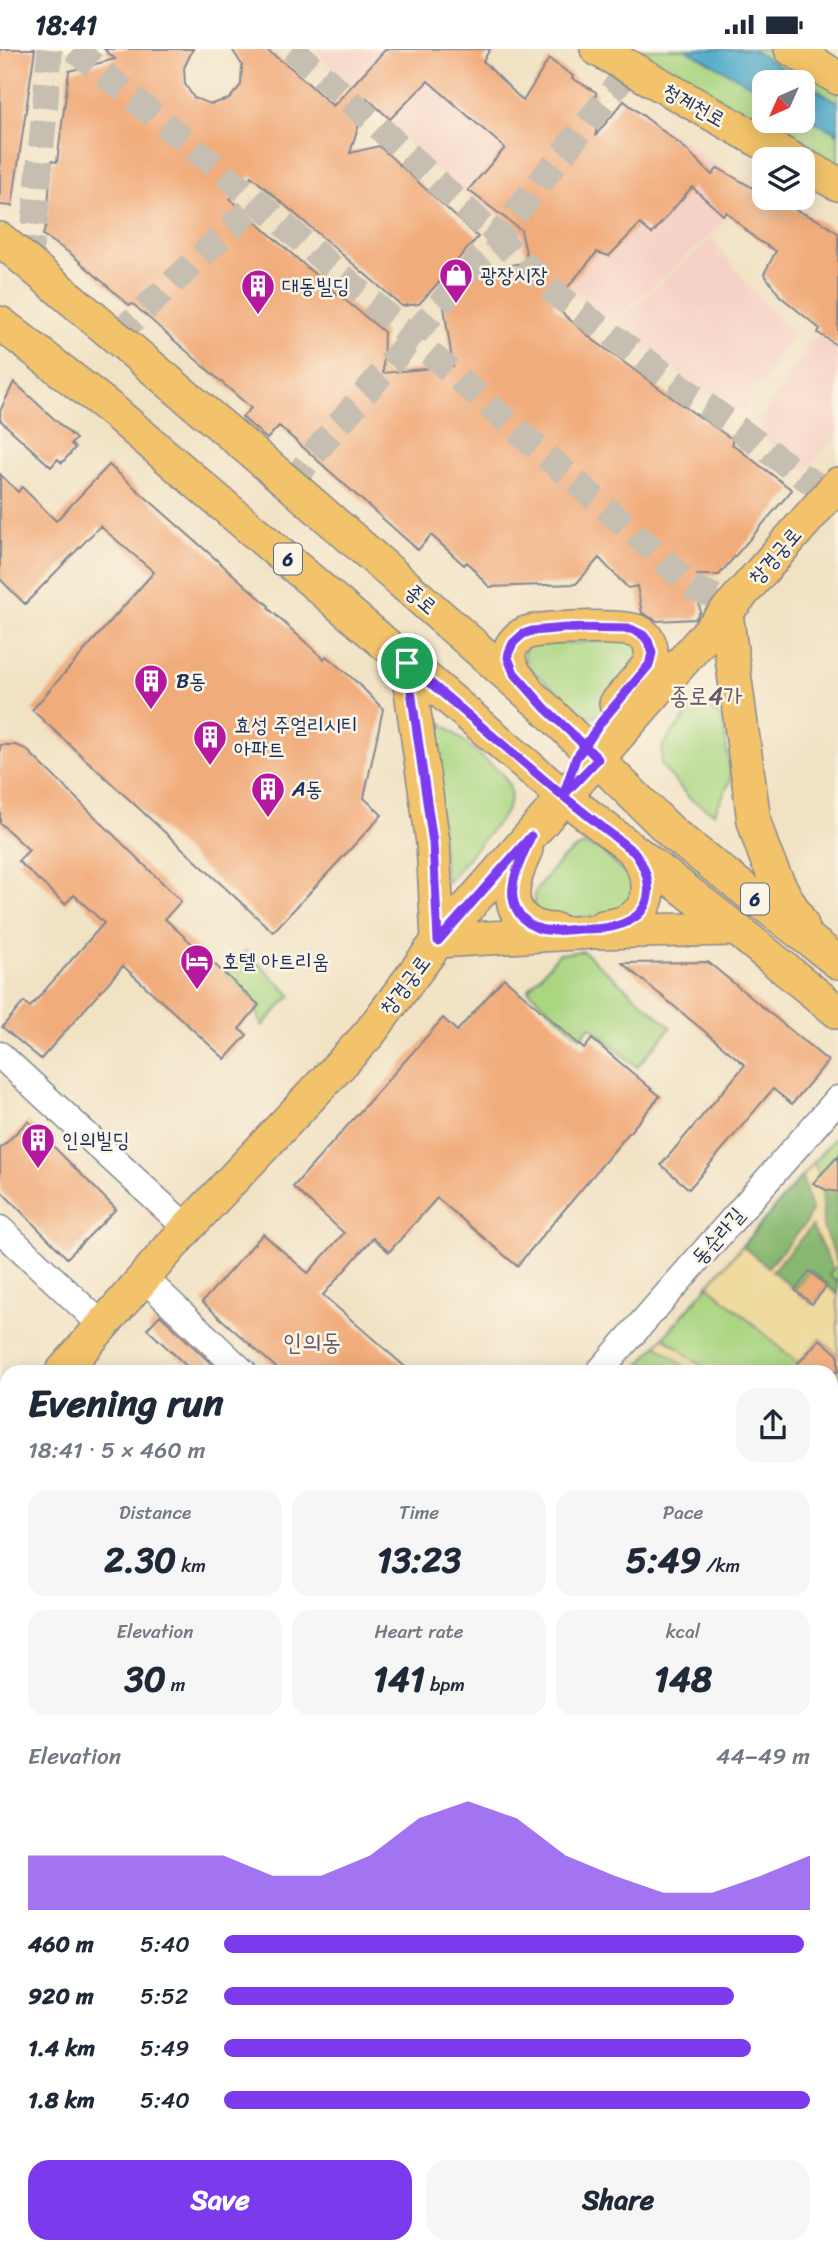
<!DOCTYPE html>
<html lang="en">
<head>
<meta charset="utf-8">
<style>
	body { margin:0; font-family:Sriracha,"Poor Story",sans-serif; background:#f6f6f7; color:#1f2937; height:100vh; display:flex; flex-direction:column; font-size:26px; white-space:nowrap }
	* { box-sizing:border-box; margin:0 }
	p { font-size:23px; color:#747a83 }
	.icon { flex:none; width:38px; height:38px; fill:none; stroke:currentColor; stroke-width:2; stroke-linecap:round; stroke-linejoin:round }
	.map { position:relative; flex:1; overflow:hidden }
	.details { position:absolute; left:0px; top:1316px; width:838px; height:889px; display:flex; flex-direction:column; background:#fff; border-radius:21px 21px 0 0; box-shadow:0 4px 18px #0003 }
	.details>* { flex:none }
	.needle { width:46px; rotate:225deg }
	.fabs { position:absolute; left:752px; top:21px; display:grid; gap:14px }
	.fabs a { display:grid; place-items:center; width:63px; height:63px; border-radius:14px; background:#fff; box-shadow:0 4px 18px #0003; font-size:35px }
	.pin { position:absolute; display:grid; place-items:center; width:60px; height:60px; color:#fff; margin:-30px; border:4px solid #fff; border-radius:50%; box-shadow:0 2px 7px #0007 }
	.round { display:grid; place-items:center; flex:none; width:74px; height:74px; border-radius:21px; background:#f6f6f7 }
	.summary { display:flex; align-items:center; justify-content:space-between; height:119px; padding:0 28px }
	h1 { font-size:38px; font-weight:800; line-height:52px }
	.stats { display:grid; grid-template-columns:repeat(3,1fr); gap:10px; height:119px; padding:7px 28px }
	.stats div { display:grid; align-content:center; border-radius:18px; background:#f6f6f7; text-align:center }
	.stats b { font-size:35px; font-weight:800 }
	.stats small { font-size:19px; font-weight:400 }
	.stats p { font-size:19px }
	.chart { height:196px; padding:14px 28px }
	.chart p { display:flex; justify-content:space-between }
	.chart svg { width:100%; height:126px; margin-top:7px; fill:#7c3aed; opacity:.7 }
	.action { display:flex; gap:14px; margin-top:auto; padding:14px 28px }
	.action a { flex:1; height:80px; border-radius:21px; background:#7c3aed; color:#fff; font-size:28px; font-weight:800; line-height:80px; text-align:center }
	.action a+a { background:#f6f6f7; color:#1f2937 }
	ul { padding:0 28px; list-style:none; font-size:23px }
	li { display:grid; grid-template-columns:112px 84px 1fr; align-items:center; height:52px }
	li i { height:18px; border-radius:9px; background:#7c3aed }
	.status { display:flex; justify-content:space-between; align-items:center; height:49px; padding:0 35px; background:#fff; direction:ltr }
	.status svg { height:19px; fill:currentColor }
	.map>svg:first-child { display:block }
	.built { fill:#f6d1c5 }
	.green { fill:#aad682; stroke:#628270; stroke-width:2; fill-rule:evenodd }
	.forest { fill:#87b770; stroke:#517367; stroke-width:2 }
	.sand { fill:#eeda9e; stroke:#84847e; stroke-width:2 }
	.water { fill:#4aa9c9; stroke:#326c94; stroke-width:2 }
	.building { fill:#f1ac7c; fill-rule:evenodd }
	.lines { fill:none; stroke-linecap:round; stroke-linejoin:round }
	.minor-tunnel { stroke:#c6beb0; stroke-width:26; stroke-dasharray:26 13; stroke-linecap:butt }
	.minor-casing { stroke:#868891; stroke-width:29 }
	.major-casing { stroke:#868891; stroke-width:36 }
	.minor { stroke:#fff; stroke-width:26 }
	.major { stroke:#f2c36a; stroke-width:33 }
	.route-casing { stroke:#fff; stroke-width:14 }
	.route { stroke:#7c3aed; stroke-width:9 }
	.labels { text-anchor:middle; dominant-baseline:central; stroke-width:5; stroke-linejoin:round; paint-order:stroke }
	.shield { fill:#fcf5e5; stroke:#5e6a86; stroke-width:2 }
	.shield-label { font-size:19px; font-weight:bold; fill:#1b2f5e }
	.street-label { font-size:21px; fill:#1b2f5e; stroke:#fcf5e5 }
	.poi-label { font-size:21px; fill:#1b2f5e; stroke:#fcf5e5; text-anchor:start }
	.quarter-label { font-size:24px; fill:#665b68; stroke:#fcf5e5 }
</style>
</head>
<body>
<div class="status"><b>18:41</b><svg viewBox="0 0 49 12"><path d="M0 12V9h3v3zM5 12V6h3v6zM10 12V3h3v9zM15 12V0h3v12zM26 1h20v11H26zM47 4h2v5h-2z"/></svg></div>
<div class="map">
<svg width="838" height="2205" viewBox="0 0 838 2205">
	<rect width="100%" height="100%" fill="#fcf5e5"/>
	<filter id="ink" filterUnits="userSpaceOnUse"><feTurbulence type="fractalNoise" baseFrequency=".0143" numOctaves="2"/><feDisplacementMap in="SourceGraphic" scale="14" xChannelSelector="R" yChannelSelector="G"/><feConvolveMatrix kernelMatrix="1 2 1 2 8 2 1 2 1" color-interpolation-filters="sRGB"/></filter>
	<filter id="wash" filterUnits="userSpaceOnUse"><feTurbulence type="fractalNoise" baseFrequency=".00686" numOctaves="4" result="noise"/><feDisplacementMap in="SourceGraphic" scale="28" xChannelSelector="R" yChannelSelector="G"/><feGaussianBlur stdDeviation="1.57" result="paint"/><feColorMatrix in="noise" values="0 0 0 0 0 0 0 0 0 0 0 0 0 0 0 0 0 1.4 0 .05"/><feComposite in="paint" operator="in"/></filter>
	<g filter="url(#wash)">
		<rect width="100%" height="100%" fill="#f1e2c4"/>
		<path class="built" d="M315,0H461L430,33L504,98L541,67L573,27L597,42V53L500,165L486,168L315,3Z
			M623,48L711,112L753,137L715,182L612,273L510,189Z
			M712,189L751,240L793,285L743,361L729,364L617,276L626,264Z
			M816,287L838,301V384L806,421L761,387L759,372Z"/>
		<path class="green" d="M633,0H782L838,33V121ZM765,33H803V72H765Z
			M628,591L642,601L604,663L594,668L587,667L528,618L523,603L528,596Z
			M700,658L711,660L723,671L731,731L714,764L690,750L661,716L663,696L692,660Z
			M436,669L501,724C514,738 513,751 504,766L446,835L431,670Z
			M584,796L601,801L639,838L624,868L542,869L534,857V845C546,828 563,803 584,796Z
			M246,902L291,946L262,977L256,960L259,956L225,925Z
			M583,902L671,978L637,1018L590,977L581,988L528,941L559,905Z
			M838,1085V1656L831,1651V1323H634Z"/>
		<path class="forest" d="M802,1127L811,1161L806,1174L767,1219L742,1197Z
			M822,1138L838,1143V1209L836,1211L823,1178Z
			M812,1177L833,1221L829,1226L838,1234V1246L811,1222L795,1241L772,1222Z
			M831,1705L838,1710V1793L833,1804H831Z
			M838,1896V2205H715L718,2198H831V1913Z
			M7,1947V2198H292L289,2205H0V1959Z
			M315,2198H358L362,2205H312Z
			M485,2198H687L685,2205H488Z"/>
		<path class="sand" d="M814,1113L822,1138L823,1178L838,1216L833,1221L812,1177L772,1222L812,1255L827,1237L838,1246V1306L820,1290L798,1314L708,1236L742,1197L768,1218L806,1174L811,1161L802,1127Z
			M664,1288L704,1319L708,1323H692L657,1296Z
			M838,1532V1599L831,1586V1534Z
			M838,1793V1896L831,1913V1804H833Z
			M358,2198H485L488,2205H362Z"/>
		<path class="water" d="M686,0H751L838,53V85L803,66V33H765V44Z"/>
		<g id="blocks">
			<path class="building" d="M0,0H35L12,157L0,156Z
				M104,0H193L184,19L185,35L194,49L211,55L229,50L241,36L242,16L232,0H265L290,18L333,57L386,0H490L483,12L523,52L549,10L573,27L572,29L596,43V86L624,52L686,100L712,126L718,119L765,146V149H770L820,172L838,184V297L818,284L820,280L780,247L764,225L776,202L756,190L726,163L723,166L692,138L652,185L640,175L609,207L597,203L553,256L592,290L682,356L732,390V395L792,441L719,526H697L700,563L695,570L657,572L642,564L637,537L628,539L599,509L576,535L489,538L467,513L464,516L431,486L418,501L279,377L267,390L242,368L251,359L133,255L129,256L71,205L43,186L46,176L52,112L57,113L69,22L115,10ZM428,32L505,99L468,141L521,181L528,213L442,228L478,188L379,97L350,104L367,49L390,70ZM251,127L402,257L419,255L440,232L453,317L383,324L384,283L328,237L230,150Z
				M14,333L76,390L71,395L75,399L62,414L58,410L51,418L0,371V362Z
				M109,416L269,557L268,559L324,610L326,607L359,635L383,660L364,749L382,766L273,883L32,661L154,523L100,477L25,555L0,530V425L18,443L22,438L56,472Z
				M0,696H15L26,700L181,852L165,870L259,956L239,980L247,986L225,1010L123,917L41,1010L2,978L24,953L30,958L104,874L74,846L65,855L18,812L29,801L0,774Z
				M708,913L828,1012L792,1055L773,1040L689,1140L661,1116L745,1016L622,914Z
				M504,929L584,1000L592,990L660,1047L517,1217L437,1149L389,1203L373,1189L323,1246L411,1323H281L202,1253L263,1185L308,1224L344,1184L293,1138L443,969L457,982Z
				M28,1072L116,1160L67,1209L0,1141V1100Z
				M838,1107V1143L826,1141L813,1134Z
				M810,1222L827,1237L812,1255L795,1241Z
				M160,1266L220,1323H193L147,1280Z
				M820,1290L838,1306V1323H790Z"/>
		</g>
	</g>
	<g filter="url(#ink)">
		<use href="#blocks" fill-opacity="0" stroke="#868891" stroke-width="2"/>
		<g class="lines">
			<path class="minor-tunnel" d="M74,0L258,153L652,500L692,538L723,551
				M292,0L370,70L561,249L802,427L830,444
				M27,214L34,180L50,0
				M116,287L258,153
				M291,436L312,407L496,189L630,20"/>
			<g class="minor-casing">
				<path id="minor" d="M0,1006L187,1179
					M0,1180L103,1277
					M144,1229L243,1323
					M599,1323L838,1050
					M0,1501L7,1508
					M0,1911L7,1900"/>
			</g>
			<g class="major-casing">
				<path id="major" d="M597,0L792,110
					M791,0L838,29
					M803,116L838,135
					M0,190L291,436L545,659L673,785L838,913
					M0,274L112,361L563,747L736,880L838,963
					M726,564L754,772C766,815 779,838 802,876
					M407,614L433,794L438,892
					M524,636L514,624L508,609C509,598 515,589 526,584C540,578 627,576 639,583C652,590 653,603 649,616L616,655
					M526,800C520,814 512,833 513,848C514,870 536,882 556,881
					M603,878C649,873 660,841 635,804
					M438,892L592,883L736,880
					M62,1323L187,1179L369,985L438,892L838,435
					M0,1395L7,1387"/>
			</g>
			<use href="#minor" class="minor"/>
			<use href="#major" class="major"/>
		</g>
	</g>
	<g class="lines" filter="url(#ink)">
		<g class="route-casing">
			<path id="route" d="M407,614L433,794L438,892L531,787C524,804 510,830 513,849C515,864 526,875 540,880C552,883 566,881 578,880C592,880 608,880 622,875C657,862 653,829 635,804L563,747L598,710L585,697L601,673L649,616L652,604L648,592L643,586L631,580L566,579L532,582L523,585L513,594L509,603L508,609L514,624L545,659L585,697L576,709L563,747L407,614"/>
		</g>
		<use href="#route" class="route"/>
	</g>
	<defs>
		<g id="shop-pin" transform="scale(1.75)"><path d="M0 17L-7.5 6A9.5 9.5 0 1 1 7.5 6Z" fill="#b5179e" stroke="#fcf5e5"/><path d="M-5-2.5h2.3a2.7 3.5 0 0 1 5.4 0H5L5.5 6h-11ZM-1.5-2.5h3a1.5 2.3 0 0 0-3 0Z" fill="#fff"/></g>
		<g id="building-pin" transform="scale(1.75)"><path d="M0 17L-7.5 6A9.5 9.5 0 1 1 7.5 6Z" fill="#b5179e" stroke="#fcf5e5"/><path d="M-4-6H4V6H1V3H-1V6H-4ZM-2.5-4.3h1.7v1.8h-1.7ZM.8-4.3h1.7v1.8H.8ZM-2.5-1h1.7V.8h-1.7ZM.8-1h1.7V.8H.8Z" fill="#fff"/></g>
		<g id="hotel-pin" transform="scale(1.75)"><path d="M0 17L-7.5 6A9.5 9.5 0 1 1 7.5 6Z" fill="#b5179e" stroke="#fcf5e5"/><path d="M-6-4.5h1.5V1H6V5H4.5V3h-9V5H-6ZM-4 0a1.8 1.8 0 1 1 3.6 0ZM.5 0V-2.5h3Q6-2.5 6 0Z" fill="#fff"/></g>
	</defs>
	<g fill-rule="evenodd">
		<use href="#shop-pin" x="456" y="226"/>
		<use href="#building-pin" x="258" y="237"/>
		<use href="#building-pin" x="151" y="632"/>
		<use href="#building-pin" x="210" y="688"/>
		<use href="#building-pin" x="268" y="740"/>
		<use href="#hotel-pin" x="197" y="912"/>
		<use href="#building-pin" x="38" y="1091"/>
	</g>
	<g class="labels">
		<g class="shield">
			<rect x="274" y="494.5" width="28" height="31" rx="5"/>
			<rect x="741" y="834.5" width="28" height="31" rx="5"/>
		</g>
		<g class="shield-label">
			<text x="288" y="510">6</text>
			<text x="755" y="850">6</text>
		</g>
		<g class="street-label">
			<text transform="translate(694 56) rotate(29)">청계천로</text>
			<text transform="translate(775 507) rotate(-49)">창경궁로</text>
			<text transform="translate(421 550) rotate(41)">종로</text>
			<text transform="translate(405 936) rotate(-53)">창경궁로</text>
			<text transform="translate(718 1187) rotate(-49)">동순라길</text>
		</g>
		<g class="poi-label">
			<text x="480" y="226">광장시장</text>
			<text x="282" y="237">대동빌딩</text>
			<text x="176" y="632">B동</text>
			<text x="234" y="676">효성 주얼리시티<tspan x="234" dy="24">아파트</tspan></text>
			<text x="292" y="740">A동</text>
			<text x="222" y="912">호텔 아트리움</text>
			<text x="62" y="1091">인의빌딩</text>
		</g>
		<g class="quarter-label">
			<text x="706" y="647">종로4가</text>
			<text x="312" y="1293">인의동</text>
		</g>
	</g>
</svg>
<div class="fabs">
<a><svg class="needle" viewBox="-14 -14 28 28"><path d="M0-13l5 13h-10z" fill="#e53935"/><path d="M0 13l5-13h-10z" fill="#747a83"/></svg></a>
<a><svg class="icon" aria-label="layers" viewBox="0 0 24 24"><path d="M12 4l9 5-9 5-9-5zM3 14l9 5 9-5"/></svg></a>
</div>
<div class="pin" style="left:407px;top:614px;background:#1e9e55"><svg class="icon" aria-label="arrive" viewBox="0 0 24 24"><path d="M6 21V4h12l-3 4 3 4H6"/></svg></div>
<section class="details">
<div class="summary"><div><h1>Evening run</h1><p>18:41 · 5 × 460 m</p></div><a class="round"><svg class="icon" aria-label="share" viewBox="0 0 24 24"><path d="M12 15V3M7 8l5-5 5 5M5 13v7h14v-7"/></svg></a></div>
<div class="stats">
<div><p>Distance</p><b>2.30<small> km</small></b></div>
<div><p>Time</p><b>13:23</b></div>
<div><p>Pace</p><b>5:49<small> /km</small></b></div>
</div>
<div class="stats">
<div><p>Elevation</p><b>30<small> m</small></b></div>
<div><p>Heart rate</p><b>141<small> bpm</small></b></div>
<div><p>kcal</p><b>148</b></div>
</div>
<div class="chart"><p><span>Elevation</span>44–49 m</p>
<svg viewBox="0 0 160 44" preserveAspectRatio="none"><path d="M0 44V25L10 25L20 25L30 25L40 25L50 32L60 32L70 25L80 12L90 6L100 12L110 25L120 32L130 38L140 38L150 32L160 25V44z"/></svg>
</div>
<ul>
<li><b>460 m</b>5:40<i style="width:99%"></i></li>
<li><b>920 m</b>5:52<i style="width:87%"></i></li>
<li><b>1.4 km</b>5:49<i style="width:90%"></i></li>
<li><b>1.8 km</b>5:40<i style="width:100%"></i></li>
</ul>
<div class="action"><a>Save</a><a>Share</a></div>
</section>
</div>
</body>
</html>
